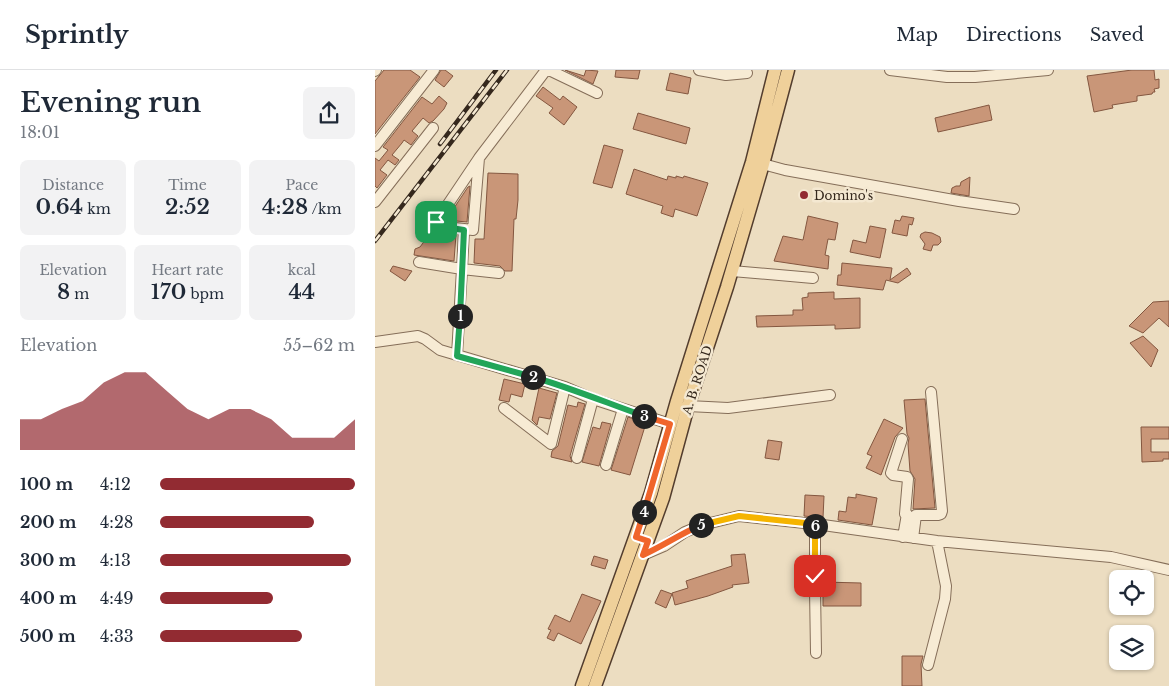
<!DOCTYPE html>
<html lang="en">
<head>
<meta charset="utf-8">
<style>
	body { margin:0; font-family:"Libre Baskerville",serif; background:#f2f2f3; color:#1f2937; height:100vh; display:flex; flex-direction:column; font-size:19px; white-space:nowrap }
	* { box-sizing:border-box; margin:0 }
	p { font-size:16px; color:#747a83 }
	.icon { flex:none; width:28px; height:28px; fill:none; stroke:currentColor; stroke-width:2; stroke-linecap:round; stroke-linejoin:round }
	.map { position:relative; flex:1; overflow:hidden }
	.sheet { display:flex; flex-direction:column; background:#fff; width:375px }
	.sheet>* { flex:none }
	.fabs { position:absolute; left:734px; top:500px; display:grid; gap:10px }
	.fabs a { display:grid; place-items:center; width:45px; height:45px; border-radius:8px; background:#fff; box-shadow:0 1px 4px #0004; font-size:25px }
	.pin { position:absolute; display:grid; place-items:center; width:42px; height:42px; color:#fff; margin:-21px; border-radius:10px; box-shadow:0 2px 8px #0006 }
	.km { position:absolute; width:25px; height:25px; margin:-12px; border-radius:50%; background:#222; color:#fff; font-size:14px; line-height:25px; text-align:center }
	.round { display:grid; place-items:center; flex:none; width:52px; height:52px; border-radius:8px; background:#f2f2f3 }
	.headline { display:flex; align-items:center; justify-content:space-between; height:85px; padding:0 20px }
	h1 { font-size:28px; font-weight:600; line-height:38px }
	.stats { display:grid; grid-template-columns:repeat(3,1fr); gap:8px; height:85px; padding:5px 20px }
	.stats div { display:grid; align-content:center; border-radius:8px; background:#f2f2f3; text-align:center }
	.stats b { font-size:21px; font-weight:600 }
	.stats small { font-size:14px; font-weight:400 }
	.stats p { font-size:14px }
	.chart { height:140px; padding:10px 20px }
	.chart p { display:flex; justify-content:space-between }
	.chart svg { width:100%; height:90px; margin-top:5px; fill:#922b32; opacity:.7 }
	ul { padding:0 20px; list-style:none; font-size:16px }
	li { display:grid; grid-template-columns:80px 60px 1fr; align-items:center; height:38px }
	li i { height:12px; border-radius:6px; background:#922b32 }
	header { display:flex; align-items:center; gap:30px; box-sizing:border-box; height:70px; padding:0 25px; background:#fff; border-bottom:1px solid #e0e1e3 }
	header strong { font-size:24px }
	nav { display:flex; gap:28px; margin-inline-start:auto; font-size:18px }
	main { display:flex; flex:1; min-height:0 }
	.map>svg:first-child { display:block }
	.building { fill:#c99678; stroke:#845740 }
	.lines { fill:none; stroke-linecap:round; stroke-linejoin:round }
	.minor-casing { stroke:#856e59; stroke-width:12 }
	.major-casing { stroke:#533d2e; stroke-width:15 }
	.minor { stroke:#f7ebd4; stroke-width:10 }
	.major { stroke:#efd09a; stroke-width:12 }
	.rail-casing { stroke:#35281d; stroke-width:4.5 }
	.rail { stroke:#f4e8d1; stroke-width:2.5; stroke-dasharray:8; stroke-linecap:butt }
	.split-1-casing { stroke:#fff; stroke-width:10 }
	.split-2-casing { stroke:#fff; stroke-width:10 }
	.split-3-casing { stroke:#fff; stroke-width:10 }
	.split-4-casing { stroke:#fff; stroke-width:10 }
	.split-5-casing { stroke:#fff; stroke-width:10 }
	.split-6-casing { stroke:#fff; stroke-width:10 }
	.split-7-casing { stroke:#fff; stroke-width:10 }
	.split-1 { stroke:#22a559; stroke-width:6 }
	.split-2 { stroke:#22a559; stroke-width:6 }
	.split-3 { stroke:#22a559; stroke-width:6 }
	.split-4 { stroke:#f0652b; stroke-width:6 }
	.split-5 { stroke:#f0652b; stroke-width:6 }
	.split-6 { stroke:#f5b400; stroke-width:6 }
	.split-7 { stroke:#f5b400; stroke-width:6 }
	.poi-dot { fill:#922b32; stroke:#f4e8d1; stroke-width:2 }
	.labels { text-anchor:middle; dominant-baseline:central; stroke-width:5; stroke-linejoin:round; paint-order:stroke }
	.poi-label { font-size:12px; fill:#35281d; stroke:#f4e8d1; text-anchor:start }
	.street-label { font-size:12px; fill:#35281d; stroke:#f4e8d1 }
</style>
</head>
<body>
<header>
<strong>Sprintly</strong>
<nav><a>Map</a><a>Directions</a><a>Saved</a></nav>
</header>
<main>
<section class="sheet">
<div class="headline"><div><h1>Evening run</h1><p>18:01</p></div><a class="round"><svg class="icon" aria-label="share" viewBox="0 0 24 24"><path d="M12 15V3M7 8l5-5 5 5M5 13v7h14v-7"/></svg></a></div>
<div class="stats">
<div><p>Distance</p><b>0.64<small> km</small></b></div>
<div><p>Time</p><b>2:52</b></div>
<div><p>Pace</p><b>4:28<small> /km</small></b></div>
</div>
<div class="stats">
<div><p>Elevation</p><b>8<small> m</small></b></div>
<div><p>Heart rate</p><b>170<small> bpm</small></b></div>
<div><p>kcal</p><b>44</b></div>
</div>
<div class="chart"><p><span>Elevation</span>55–62 m</p>
<svg viewBox="0 0 160 44" preserveAspectRatio="none"><path d="M0 44V29L10 29L20 24L30 20L40 11L50 6L60 6L70 15L80 24L90 29L100 24L110 24L120 29L130 38L140 38L150 38L160 29V44z"/></svg>
</div>
<ul>
<li><b>100 m</b>4:12<i style="width:100%"></i></li>
<li><b>200 m</b>4:28<i style="width:79%"></i></li>
<li><b>300 m</b>4:13<i style="width:98%"></i></li>
<li><b>400 m</b>4:49<i style="width:58%"></i></li>
<li><b>500 m</b>4:33<i style="width:73%"></i></li>
</ul>
</section>
<div class="map">
<svg width="794" height="616" viewBox="0 0 794 616">
	<rect width="100%" height="100%" fill="#ecddc1"/>
	<path class="building" d="M9,0H35L45,7L0,64V11Z
		M66,0H70L78,6L69,17L60,10Z
		M190,0L209,6L211,0L223,1L218,14Z
		M241,0H265L263,9L240,7Z
		M757,0H779L780,10L784,9V18L779,19L780,22H778L777,24L762,26V31L737,35L738,38L719,42L712,6Z
		M295,3L316,8L313,24L291,20Z
		M168,17L185,30L188,26L202,37L189,55L174,43L178,38L161,26Z
		M64,26L72,33L69,39L58,51L54,53L48,48L37,61L43,66L36,75L29,70L27,73L17,85L24,90L20,95L13,90L5,100L12,105L2,118L0,116V88L4,91L13,80L8,77L47,27L57,34Z
		M614,35L617,50L563,62L560,48Z
		M263,43L315,58L311,74L258,59Z
		M229,75L248,80L237,118L218,113Z
		M259,99L292,110L293,106L301,108V106L308,108L309,106L333,113L322,146L300,139L298,147L286,143L288,136L251,124Z
		M113,103L143,104V130L141,149H139L137,201H130L125,196L99,193L100,169H109Z
		M595,107L594,126L576,123L577,118L581,116H585L586,112Z
		M95,116L92,152L71,150L93,117Z
		M433,146L463,153L460,170L453,169L450,185L454,186L453,199L399,191L408,166L428,170Z
		M527,146L539,148L537,155L534,154L532,166L517,163L520,150L525,151Z
		M495,156L511,159L505,188L475,182L478,170L491,173Z
		M57,161L61,163L81,165L79,191L39,185L40,179L45,177Z
		M550,162L557,163L565,167L566,172L563,175H558L556,181L548,179L550,174L545,167L546,164Z
		M467,193L517,198L515,210L532,198L536,204L523,213L511,210L508,220L462,215L463,205H466Z
		M18,196L37,201L30,211L15,201Z
		M459,222V229L485,228V258L460,259V255L382,257L381,246L418,245V240H428L427,228L433,227V223Z
		M794,231V257L784,248L768,263L754,256L778,232Z
		M768,266L783,280L776,297L755,273Z
		M129,309L150,314L147,327L136,324L134,332L124,330Z
		M164,318L182,323L175,349L164,347L162,355L157,350Z
		M550,329L560,438L538,439L540,409L535,401L533,374L534,368L532,364L529,330Z
		M203,332L210,334L195,386L197,392L176,387L177,381L183,376L193,335L202,337Z
		M253,347L271,353L255,405L236,400Z
		M509,349L528,358L520,367L506,405L491,398L497,386L492,384Z
		M227,352L236,354L224,396L207,392L218,357L225,359Z
		M766,357H794V369H776V382H794V389H788V391L767,392Z
		M393,370L407,372L404,390L390,388Z
		M481,424L502,428L497,455L463,450L464,441L471,442L473,427L481,428Z
		M430,425L449,426L448,448L429,446Z
		M370,484L374,513L357,515L358,517L333,526L300,535L297,523L313,518L311,511L357,496L356,485Z
		M219,486L233,490L230,499L216,495Z
		M448,512L486,513V536H448Z
		M286,520L297,524L291,538L280,533Z
		M207,524L226,531L206,574L183,563L179,571L172,568L176,560L173,559L180,545L195,552Z
		M527,586H548L546,594L547,616H527Z"/>
	<g class="lines">
		<g class="minor-casing">
			<path id="minor" d="M174,0L222,23
				M324,0L351,5L372,3
				M515,0L572,7H600L673,0
				M0,1L1,0
				M0,76L59,0
				M104,88L61,152L62,156L98,160L104,88L171,0
				M388,94L410,100L584,131L639,139
				M0,132L58,58
				M89,160L87,199L124,203
				M44,192L87,199L82,285L190,317L218,329L295,354
				M357,201L438,208
				M0,272L43,266L50,269L65,280L82,285
				M313,336L353,338L455,325
				M129,338L176,374L190,317
				M527,369L516,403L518,405L532,407L533,409L530,444H532L528,467
				M202,388L218,329
				M231,395L248,339
				M440,454V505
				M538,468L541,445H563L566,444L567,441L556,322
				M268,485L289,476L310,462L327,455L364,446L448,455L562,471L736,487L794,500
				M440,519L441,583
				M553,595L570,529L571,516L562,471"/>
		</g>
		<g class="major-casing">
			<path id="major" d="M207,616L276,423L302,331L377,92L400,0
				M220,616L288,428L313,336L352,217L388,94L413,0"/>
		</g>
		<use href="#minor" class="minor"/>
		<use href="#major" class="major"/>
		<g class="rail-casing">
			<path id="rail" d="M65,74L121,0
				M0,171L132,0"/>
		</g>
		<use href="#rail" class="rail"/>
	</g>
	<g class="lines">
		<g class="split-1-casing">
			<path id="split-1" d="M61,152L62,156L89,160L85,246"/>
		</g>
		<g class="split-2-casing">
			<path id="split-2" d="M85,246L82,286L158,307"/>
		</g>
		<g class="split-3-casing">
			<path id="split-3" d="M158,307C196,318 232,333 269,346"/>
		</g>
		<g class="split-4-casing">
			<path id="split-4" d="M269,442L295,354L269,346"/>
		</g>
		<g class="split-5-casing">
			<path id="split-5" d="M269,442L261,467L273,471L268,485C288,476 305,464 326,455"/>
		</g>
		<g class="split-6-casing">
			<path id="split-6" d="M326,455L364,446L440,454V456"/>
		</g>
		<g class="split-7-casing">
			<path id="split-7" d="M440,456V506"/>
		</g>
		<use href="#split-1" class="split-1"/>
		<use href="#split-2" class="split-2"/>
		<use href="#split-3" class="split-3"/>
		<use href="#split-4" class="split-4"/>
		<use href="#split-5" class="split-5"/>
		<use href="#split-6" class="split-6"/>
		<use href="#split-7" class="split-7"/>
	</g>
	<circle class="poi-dot" cx="429" cy="125" r="5"/>
	<g class="labels">
		<g class="poi-label">
			<text x="439" y="125">Domino's</text>
		</g>
		<g class="street-label">
			<text transform="translate(322 310) rotate(-72)">A. B. ROAD</text>
		</g>
	</g>
</svg>
<div class="fabs">
<a><svg class="icon" aria-label="locate" viewBox="0 0 24 24"><circle cx="12" cy="12" r="6"/><path d="M12 2v4M12 18v4M2 12h4M18 12h4"/></svg></a>
<a><svg class="icon" aria-label="layers" viewBox="0 0 24 24"><path d="M12 4l9 5-9 5-9-5zM3 14l9 5 9-5"/></svg></a>
</div>
<div class="pin" style="left:61px;top:152px;background:#1e9e55"><svg class="icon" aria-label="arrive" viewBox="0 0 24 24"><path d="M6 21V4h12l-3 4 3 4H6"/></svg></div>
<div class="pin" style="left:440px;top:506px;background:#d93025"><svg class="icon" aria-label="check" viewBox="0 0 24 24"><path d="M5 12l5 5 9-10"/></svg></div>
<b class="km" style="left:85px;top:246px">1</b>
<b class="km" style="left:158px;top:307px">2</b>
<b class="km" style="left:269px;top:346px">3</b>
<b class="km" style="left:269px;top:442px">4</b>
<b class="km" style="left:326px;top:455px">5</b>
<b class="km" style="left:440px;top:456px">6</b>
</div>
</main>
</body>
</html>
